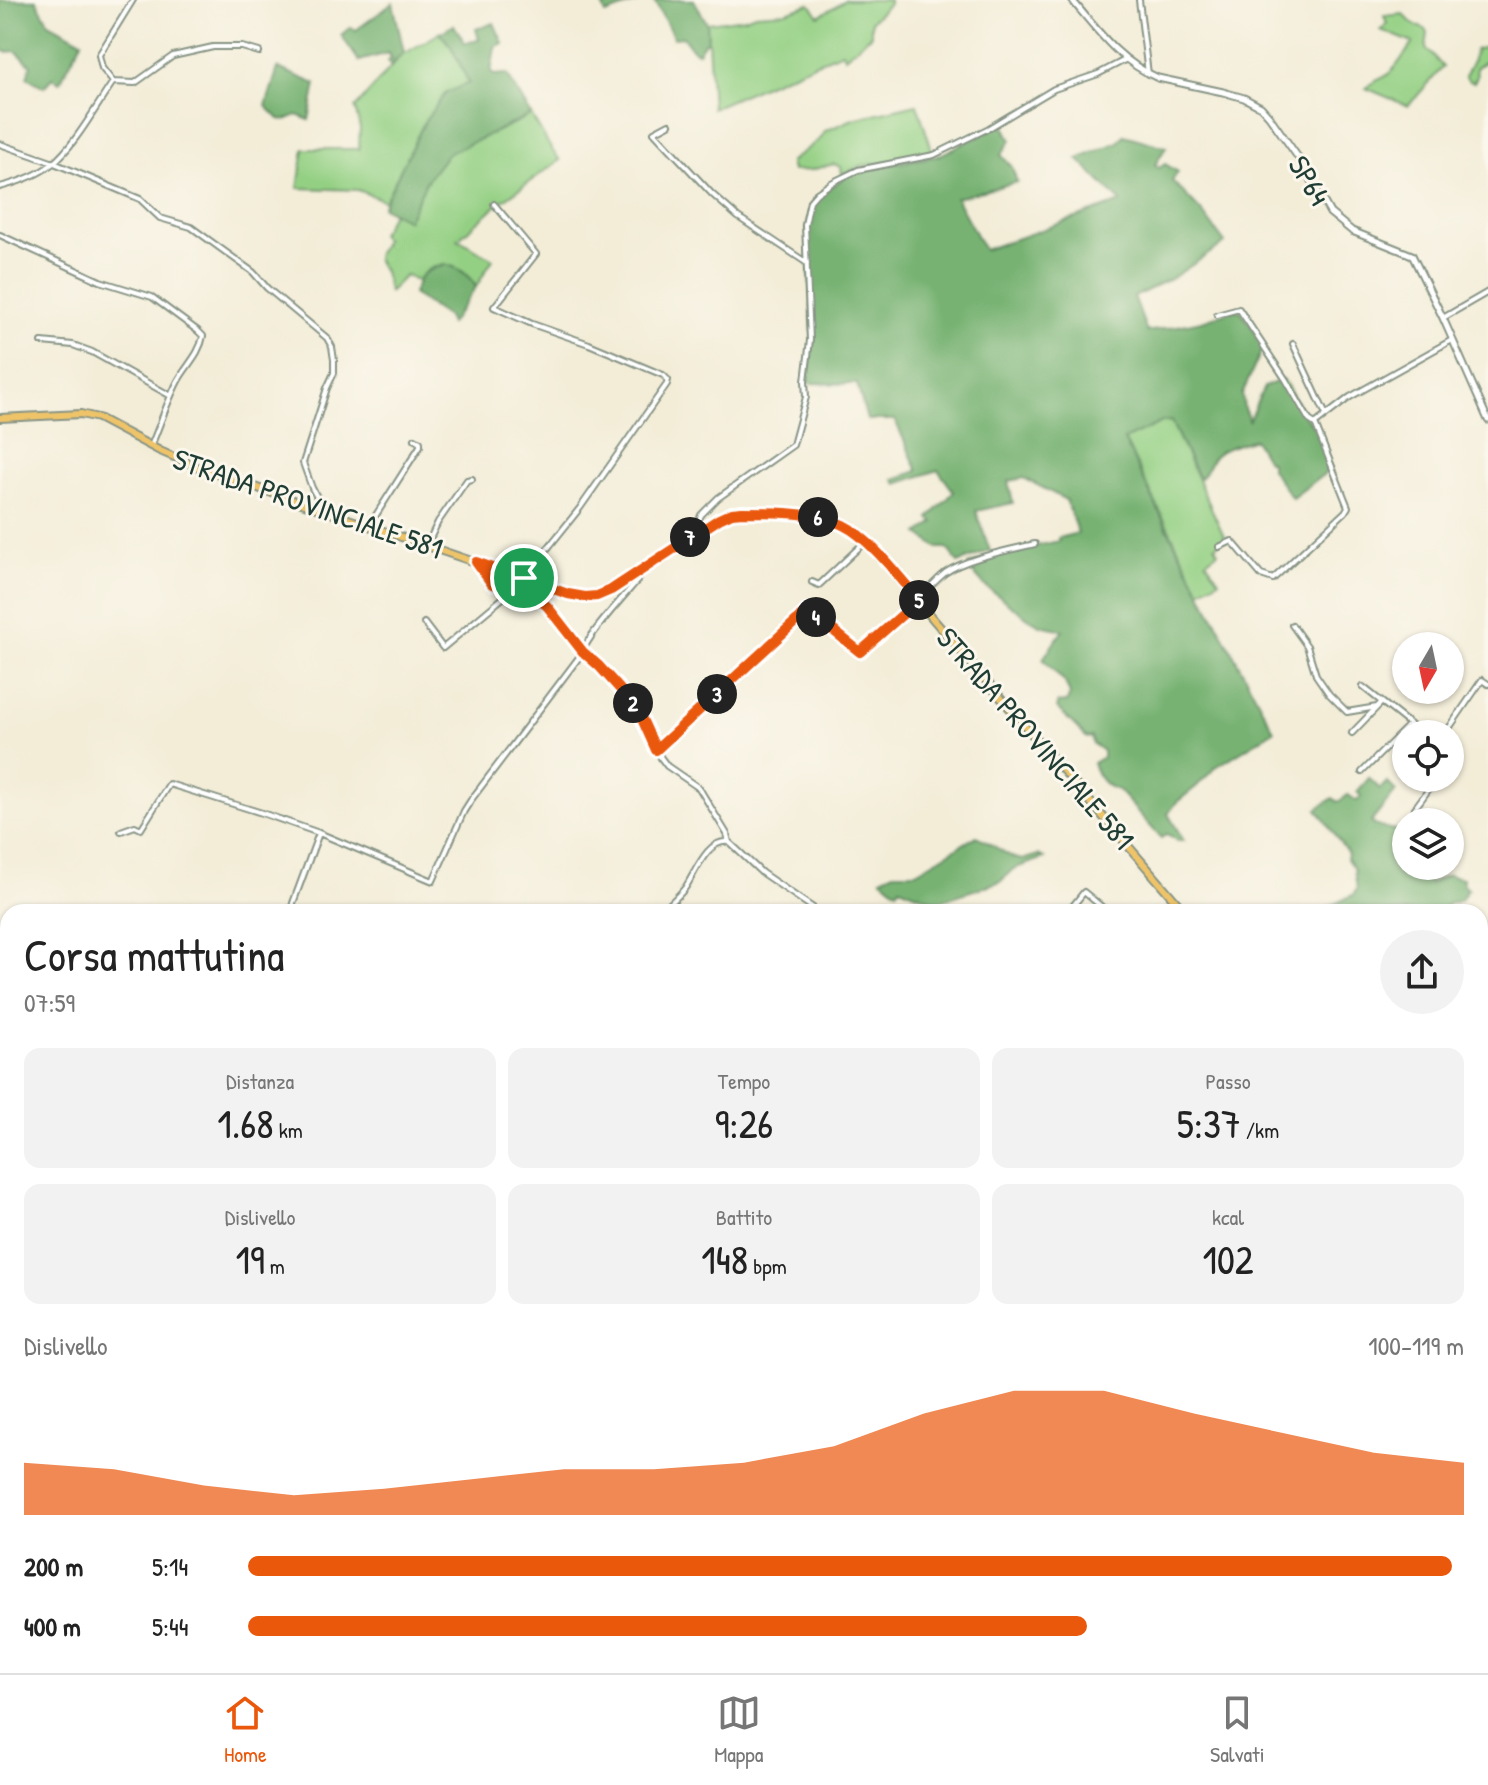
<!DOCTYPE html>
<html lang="it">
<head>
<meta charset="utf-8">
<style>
	body { margin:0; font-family:"Patrick Hand",sans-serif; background:#f2f2f2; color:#222; height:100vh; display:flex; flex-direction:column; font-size:30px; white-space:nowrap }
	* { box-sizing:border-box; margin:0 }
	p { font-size:26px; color:#767676 }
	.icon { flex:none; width:44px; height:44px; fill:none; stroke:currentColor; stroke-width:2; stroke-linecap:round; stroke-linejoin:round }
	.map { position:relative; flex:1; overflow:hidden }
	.drawer { position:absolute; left:0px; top:904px; width:1488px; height:770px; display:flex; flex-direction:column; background:#fff; border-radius:24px 24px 0 0; box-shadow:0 2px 6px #0004 }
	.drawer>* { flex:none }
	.needle { width:52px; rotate:189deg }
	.fabs { position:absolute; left:1392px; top:632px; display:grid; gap:16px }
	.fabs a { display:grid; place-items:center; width:72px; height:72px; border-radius:50%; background:#fff; box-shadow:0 2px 6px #0004; font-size:40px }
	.pin { position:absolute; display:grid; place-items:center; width:68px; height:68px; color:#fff; margin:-34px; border:4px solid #fff; border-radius:50%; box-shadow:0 2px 8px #0007 }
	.km { position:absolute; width:40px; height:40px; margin:-20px; border-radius:50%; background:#222; color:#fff; font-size:22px; line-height:40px; text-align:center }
	.round { display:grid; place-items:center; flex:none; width:84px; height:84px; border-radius:42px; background:#f2f2f2 }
	.headline { display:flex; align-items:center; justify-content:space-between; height:136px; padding:0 24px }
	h1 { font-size:44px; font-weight:600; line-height:60px }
	.figures { display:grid; grid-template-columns:repeat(3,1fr); gap:12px; height:136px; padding:8px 24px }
	.figures div { display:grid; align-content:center; border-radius:16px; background:#f2f2f2; text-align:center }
	.figures b { font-size:40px; font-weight:600 }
	.figures small { font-size:22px; font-weight:400 }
	.figures p { font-size:22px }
	.chart { height:224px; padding:16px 24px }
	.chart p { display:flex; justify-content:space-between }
	.chart svg { width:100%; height:144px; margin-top:8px; fill:#ea580c; opacity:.7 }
	ul { padding:0 24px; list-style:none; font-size:26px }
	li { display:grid; grid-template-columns:128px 96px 1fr; align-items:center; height:60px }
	li i { height:20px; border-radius:10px; background:#ea580c }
	.dock { display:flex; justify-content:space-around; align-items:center; height:112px; border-top:2px solid #e0e0e0; background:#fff; font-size:22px; color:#767676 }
	.dock a { display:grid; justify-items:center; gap:4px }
	.dock .selected { color:#ea580c }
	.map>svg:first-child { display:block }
	.green { fill:#94d084; stroke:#5a865c; stroke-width:2 }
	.forest { fill:#77b272; stroke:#4b7853; stroke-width:2 }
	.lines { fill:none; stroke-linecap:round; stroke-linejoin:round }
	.minor-casing { stroke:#899586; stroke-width:8 }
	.tertiary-casing { stroke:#899586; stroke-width:9 }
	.secondary-casing { stroke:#899586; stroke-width:10 }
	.primary-casing { stroke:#899586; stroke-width:10 }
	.minor { stroke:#fff; stroke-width:4 }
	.tertiary { stroke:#fff; stroke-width:5 }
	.secondary { stroke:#f9e7c3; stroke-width:6 }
	.primary { stroke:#efc469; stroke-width:6 }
	.route-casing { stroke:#fff; stroke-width:16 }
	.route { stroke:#ea580c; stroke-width:10 }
	.labels { text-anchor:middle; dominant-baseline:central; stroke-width:6; stroke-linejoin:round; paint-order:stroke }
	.street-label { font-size:30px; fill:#1f3d34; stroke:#fbf7ec }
</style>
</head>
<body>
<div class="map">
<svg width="1488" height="1673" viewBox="0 0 1488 1673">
	<rect width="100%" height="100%" fill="#fbf7ec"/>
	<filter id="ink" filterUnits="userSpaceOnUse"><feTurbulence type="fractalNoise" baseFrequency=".0125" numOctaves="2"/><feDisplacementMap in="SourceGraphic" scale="16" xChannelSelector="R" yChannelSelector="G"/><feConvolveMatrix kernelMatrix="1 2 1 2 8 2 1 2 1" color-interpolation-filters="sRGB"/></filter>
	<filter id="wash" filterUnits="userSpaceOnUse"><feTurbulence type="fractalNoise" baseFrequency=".006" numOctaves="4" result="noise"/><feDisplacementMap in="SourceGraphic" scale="32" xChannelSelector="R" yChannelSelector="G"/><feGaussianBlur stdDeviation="1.8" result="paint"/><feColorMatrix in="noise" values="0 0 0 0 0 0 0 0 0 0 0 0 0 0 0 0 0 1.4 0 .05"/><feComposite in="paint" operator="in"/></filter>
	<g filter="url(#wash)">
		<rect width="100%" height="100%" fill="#f3edd8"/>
		<path class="green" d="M845,0H889V4L871,21V35L845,57L842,52L712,108L707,23L745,18L755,14L786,12L810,4L819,16Z
			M1403,14L1413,24L1426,30L1428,33L1426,48L1443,67L1408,106L1366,88C1372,81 1375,82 1382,78C1395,72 1404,54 1413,43L1381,30L1387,23L1384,16Z
			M440,33L451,46L470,84L446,93L426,119L385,201L358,190L298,188L304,149H359L360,128L355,108L404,52L405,53Z
			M1488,46V62H1484L1476,68L1477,76L1474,82L1469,81L1465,76L1472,63L1475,50Z
			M917,104L933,153L929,155L863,166L842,174L841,167L834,164L811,170L792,171L790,162L820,139L825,131L853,119Z
			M531,115L552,150L560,160L497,205L458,239L493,259L476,287C462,262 435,257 417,281L406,275L389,292L384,272L376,259L377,253L383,245L384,238L380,235L393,212L408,219L427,180L447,154Z
			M1171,421L1225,538L1215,546L1218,552L1206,561L1219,580L1200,591L1124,439L1162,422Z
			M1480,1240L1488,1246V1531L1480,1527Z"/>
		<path class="forest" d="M0,0H36L49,23L82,41L60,82L52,78L44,87L27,77L31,65L16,51L5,52L0,46Z
			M600,0H645L606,14Z
			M649,0H694L707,23L708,42H705L698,52L694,51L683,37L674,38L655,2Z
			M393,3L404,52L390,66L388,61L392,59L388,53L359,61L341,35L351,27L356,30Z
			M494,23L503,43L495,47L491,72L494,75L507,74L531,115L447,154L427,180L408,220L382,207L426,119L446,93L469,83L451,46L440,33L454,25L465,43L479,40L476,29Z
			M278,68L316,84L309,120L297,115L285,120L279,119L266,106Z
			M1003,124L1011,140L1001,155L1012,167L1017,182L956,198L984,250L1121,202L1078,159L1118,142L1124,135L1166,147L1155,165L1159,168L1165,164L1178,172L1172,181L1202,212L1225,243L1174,277L1134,297L1147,332L1202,321L1234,310L1241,311L1264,345L1242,394L1244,409L1249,420L1264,387L1283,379L1305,416L1314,426L1331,469L1292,498L1271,469V461H1267L1254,439C1242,444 1221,447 1213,458C1207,465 1207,473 1199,479L1171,421L1162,422L1124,440L1171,536L1274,731L1216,767L1196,787L1177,802L1168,814L1184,841H1178L1167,834L1161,838L1118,790C1105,787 1097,776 1093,763L1103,757V751L1093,744L1092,737L1087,738L1057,708V703L1067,702L1070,694L1065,682L1043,659L1063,630L1040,625L1028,618L985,586L968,567V565L1000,554L1059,541L1058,538L1078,533L1066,500L1024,478L1008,481L1013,503L976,511L990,551L958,563L947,548H938L919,534L934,522L929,518L954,492L938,470L897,484L894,479L918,471L895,420H867L857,384L808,383L813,343L807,228L810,211L815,199L849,174L864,169L938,156Z
			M445,264C459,268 468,274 476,287L450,324L447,317L413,294C420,272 425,272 445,264Z
			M1369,778L1380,789L1387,782L1396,791L1371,822C1384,833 1395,825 1406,835V866H1437L1426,879L1430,883L1447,875L1463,878V885L1468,889L1461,900L1448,904L1442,912H1325L1328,907L1353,895L1357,889L1354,869L1347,859L1348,854L1317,809L1333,798L1338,802L1348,795L1357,801L1361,796L1357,792Z
			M977,836L1014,858L1022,860L1038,855L1044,858L1013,869L1001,881L937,902L900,887L897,891L881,878L894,872H916Z
			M1480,982L1488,989V1077L1480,1072Z
			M1488,1152V1237L1480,1231V1157Z"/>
	</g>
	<g filter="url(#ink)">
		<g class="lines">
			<g class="minor-casing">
				<path id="minor" d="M133,0L99,55L102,68L113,82L135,83L173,56L213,47H242L259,52
					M1139,0L1148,74
					M669,124L654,132L712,194L738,217L807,263
					M0,144L54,163L140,199L160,218L191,227L253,272L267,288L327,338L332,347L334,360V373L327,388L303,463L312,488L324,510
					M0,187C19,182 37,176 52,164C74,147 97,105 113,82
					M494,204L536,254L494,307L532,324L589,344L663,375L668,380L667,384L580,508L524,578
					M0,235L100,281L152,297L198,331L203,336C200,354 186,366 178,381C167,402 160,425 151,446
					M1217,315L1239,309L1286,380L1309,420L1315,424
					M1443,318L1488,292
					M42,342L73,345L92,352L171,396
					M1293,344L1326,415
					M369,526L420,446V442L415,439
					M695,532L701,515L718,498L793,445L806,397L805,381L810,340L805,225L810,201L817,193L833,182L858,170L934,155L989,128L1054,89L1098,74L1125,60
					M427,545L438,522L467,480L472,479
					M1219,547L1232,541L1261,575L1273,579L1345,512L1348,507L1315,424L1350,397L1452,340
					M477,565L492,584L516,587L529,592L547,606L583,652L599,666L637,708L661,758L667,766L699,788L727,834L729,842
					M812,582L819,585L866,541
					M918,599C927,591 935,581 945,573C966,558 1010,550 1035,544
					M424,623L443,648L516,587
					M1292,625L1307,646L1316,675L1329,694L1347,712L1377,707
					M1363,687L1422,734
					M1352,733L1382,702
					M1445,734L1482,680L1488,684
					M1450,747L1457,749L1450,759
					M656,750L808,610L860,652L917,602
					M1362,772L1410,724
					M1415,808L1437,778
					M121,831L135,826L141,829L169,784L262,813L319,833L433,881L464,811L471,800L583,652C586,637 625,595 637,581L639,573
					M292,912L293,903L319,833
					M662,912C669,904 679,896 685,888C696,872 707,839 729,842L762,873L819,912
					M1068,912L1084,892L1108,912
					M0,936L8,940
					M0,1309L8,1315
					M0,1448L8,1446
					M1480,1532L1488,1537
					M1192,1666L1199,1673
					M578,1673L582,1666
					M1251,1673L1258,1666"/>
			</g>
			<g class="tertiary-casing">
				<path id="tertiary" d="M1072,0C1098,31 1120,62 1158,78L1223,92L1244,98L1261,107L1269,116L1302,163L1330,213L1352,231L1412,255L1443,318L1488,420"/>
			</g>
			<g class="secondary-casing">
				<path id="secondary" d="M0,1581L8,1585
					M343,1666L354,1673"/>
			</g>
			<g class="primary-casing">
				<path id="primary" d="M0,418L81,414L98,418L160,451L202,469L568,594C585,597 596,596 611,590C634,576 656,561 678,545C694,534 712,520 731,514C750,508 773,513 792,515C823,517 841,521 866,541L1185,912
					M1480,1235L1488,1242"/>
			</g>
			<use href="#minor" class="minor"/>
			<use href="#tertiary" class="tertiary"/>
			<use href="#secondary" class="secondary"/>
			<use href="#primary" class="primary"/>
		</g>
	</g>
	<g class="lines" filter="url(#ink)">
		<g class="route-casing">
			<path id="route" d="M742,512C772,512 816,512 843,525C870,538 899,577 919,600L860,652L808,610L656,750L637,708L599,666L583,652L547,606L534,595L522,589L492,584L476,562L568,594L585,597L597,596L611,590L719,519L732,513Z"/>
		</g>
		<use href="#route" class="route"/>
	</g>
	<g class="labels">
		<g class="street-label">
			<text transform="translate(1310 180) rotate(59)">SP64</text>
			<text transform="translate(308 503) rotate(19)">STRADA PROVINCIALE 581</text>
			<text transform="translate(1036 738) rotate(49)">STRADA PROVINCIALE 581</text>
		</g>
	</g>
</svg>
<div class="fabs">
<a><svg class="needle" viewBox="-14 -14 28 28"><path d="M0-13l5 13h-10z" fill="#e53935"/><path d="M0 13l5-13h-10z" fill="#767676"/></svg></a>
<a><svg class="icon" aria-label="locate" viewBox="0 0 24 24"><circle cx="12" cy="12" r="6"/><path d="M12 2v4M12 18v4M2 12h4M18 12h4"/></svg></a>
<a><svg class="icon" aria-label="layers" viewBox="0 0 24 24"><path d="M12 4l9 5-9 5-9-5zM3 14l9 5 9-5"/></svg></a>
</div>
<div class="pin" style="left:524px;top:578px;background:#1e9e55"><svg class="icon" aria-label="arrive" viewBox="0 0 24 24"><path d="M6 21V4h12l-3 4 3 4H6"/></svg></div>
<b class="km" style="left:633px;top:703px">2</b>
<b class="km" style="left:717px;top:694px">3</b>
<b class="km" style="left:816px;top:617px">4</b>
<b class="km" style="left:919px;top:600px">5</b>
<b class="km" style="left:818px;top:517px">6</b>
<b class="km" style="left:690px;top:537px">7</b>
<section class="drawer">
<div class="headline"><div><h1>Corsa mattutina</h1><p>07:59</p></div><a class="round"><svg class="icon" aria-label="share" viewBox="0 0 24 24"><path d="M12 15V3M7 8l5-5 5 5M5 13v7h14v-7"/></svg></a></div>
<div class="figures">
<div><p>Distanza</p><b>1.68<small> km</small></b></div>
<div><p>Tempo</p><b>9:26</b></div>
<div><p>Passo</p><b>5:37<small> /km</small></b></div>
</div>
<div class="figures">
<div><p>Dislivello</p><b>19<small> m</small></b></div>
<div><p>Battito</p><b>148<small> bpm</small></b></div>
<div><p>kcal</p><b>102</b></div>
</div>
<div class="chart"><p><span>Dislivello</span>100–119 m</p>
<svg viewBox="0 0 160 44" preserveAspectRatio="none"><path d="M0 44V28L10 30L20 35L30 38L40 36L50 33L60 30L70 30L80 28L90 23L100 13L110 6L120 6L130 13L140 19L150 25L160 28V44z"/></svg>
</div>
<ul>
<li><b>200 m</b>5:14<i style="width:99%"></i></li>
<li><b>400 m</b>5:44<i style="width:69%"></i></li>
</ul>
</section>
</div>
<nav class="dock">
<a class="selected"><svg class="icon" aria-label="home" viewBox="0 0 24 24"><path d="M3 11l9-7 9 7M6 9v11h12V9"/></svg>Home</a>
<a><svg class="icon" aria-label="map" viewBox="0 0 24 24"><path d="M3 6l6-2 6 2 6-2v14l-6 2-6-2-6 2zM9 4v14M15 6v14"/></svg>Mappa</a>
<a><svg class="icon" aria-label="saved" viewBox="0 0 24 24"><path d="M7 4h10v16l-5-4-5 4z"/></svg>Salvati</a>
</nav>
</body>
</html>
